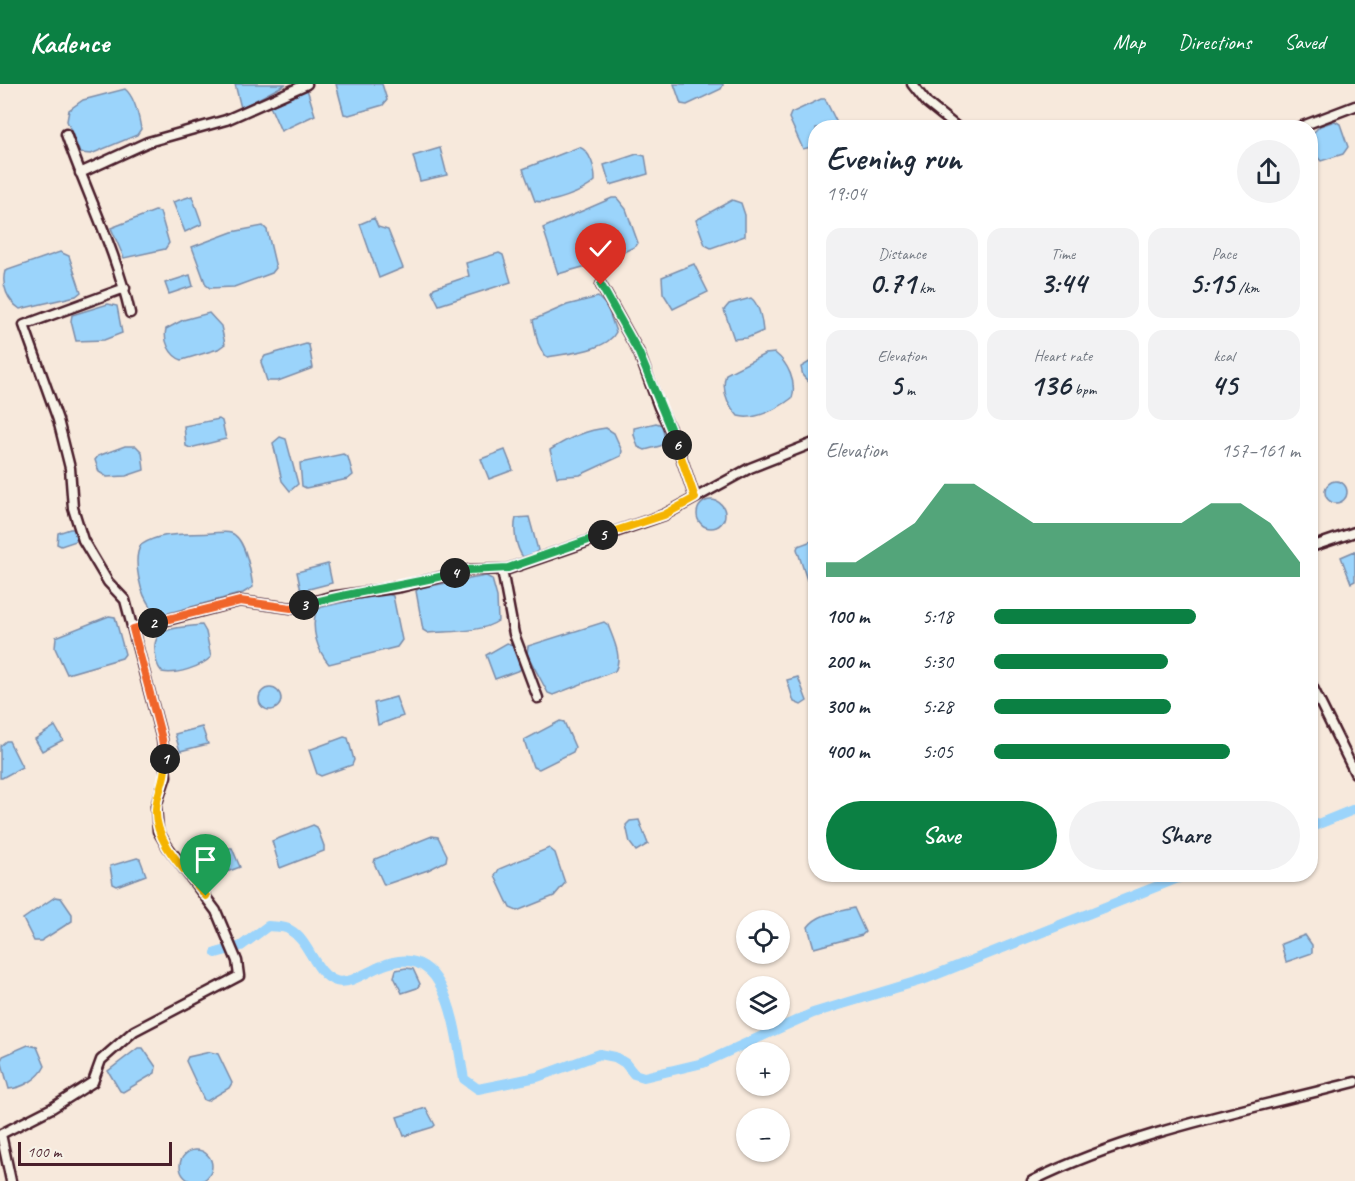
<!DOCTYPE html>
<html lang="en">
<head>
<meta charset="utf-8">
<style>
	body { margin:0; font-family:Caveat,sans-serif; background:#f2f2f3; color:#1f2937; height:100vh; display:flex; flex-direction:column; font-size:22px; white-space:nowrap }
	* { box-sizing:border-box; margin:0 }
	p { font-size:20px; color:#747a83 }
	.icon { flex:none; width:33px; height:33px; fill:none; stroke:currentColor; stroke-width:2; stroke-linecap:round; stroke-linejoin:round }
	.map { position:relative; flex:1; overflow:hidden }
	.sheet { position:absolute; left:808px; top:36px; width:510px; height:762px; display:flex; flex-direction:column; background:#fff; border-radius:24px; box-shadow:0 2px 4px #0004 }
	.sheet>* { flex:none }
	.buttons { position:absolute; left:736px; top:826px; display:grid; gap:12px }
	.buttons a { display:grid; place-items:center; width:54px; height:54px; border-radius:50%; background:#fff; box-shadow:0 2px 4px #0004; font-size:30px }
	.scale { position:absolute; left:18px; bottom:15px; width:154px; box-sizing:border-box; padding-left:6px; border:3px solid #4a1f2b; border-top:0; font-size:16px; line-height:21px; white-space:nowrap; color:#4a1f2b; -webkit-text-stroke:4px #f7f3e8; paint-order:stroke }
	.pin { position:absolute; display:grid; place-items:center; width:51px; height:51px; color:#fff; margin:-62px -26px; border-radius:50% 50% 50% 0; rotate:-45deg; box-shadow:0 0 6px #0007 }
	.pin .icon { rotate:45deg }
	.km { position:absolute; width:30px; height:30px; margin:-15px; border-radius:50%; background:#222; color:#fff; font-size:16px; line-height:30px; text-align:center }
	.round { display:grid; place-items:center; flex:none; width:63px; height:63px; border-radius:32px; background:#f2f2f3 }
	.overview { display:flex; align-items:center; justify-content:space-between; height:102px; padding:0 18px }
	h1 { font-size:33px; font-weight:700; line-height:45px }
	.figures { display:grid; grid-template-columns:repeat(3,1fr); gap:9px; height:102px; padding:6px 18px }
	.figures div { display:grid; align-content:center; border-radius:15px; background:#f2f2f3; text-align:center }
	.figures b { font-size:30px; font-weight:700 }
	.figures small { font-size:16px; font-weight:400 }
	.figures p { font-size:16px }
	.chart { height:168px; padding:12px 18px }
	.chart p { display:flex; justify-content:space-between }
	.chart svg { width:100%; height:108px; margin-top:6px; fill:#0b8043; opacity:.7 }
	.primary-button { display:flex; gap:12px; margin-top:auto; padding:12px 18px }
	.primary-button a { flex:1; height:69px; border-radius:36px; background:#0b8043; color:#fff; font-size:24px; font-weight:700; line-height:69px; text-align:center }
	.primary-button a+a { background:#f2f2f3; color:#1f2937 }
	ul { padding:0 18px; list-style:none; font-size:20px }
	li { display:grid; grid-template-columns:96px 72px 1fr; align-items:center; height:45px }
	li i { height:15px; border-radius:8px; background:#0b8043 }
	header { display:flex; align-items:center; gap:36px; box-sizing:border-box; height:84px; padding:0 30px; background:#0b8043; color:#fff }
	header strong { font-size:28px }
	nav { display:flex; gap:33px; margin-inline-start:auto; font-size:21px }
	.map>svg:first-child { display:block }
	.water { fill:#9bd4fb; stroke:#7b8ca8; stroke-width:1.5 }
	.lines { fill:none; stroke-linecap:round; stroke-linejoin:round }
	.canal { stroke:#9bd4fb; stroke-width:10 }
	.minor-casing { stroke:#4a1f2b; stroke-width:13 }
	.minor { stroke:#f7f3e8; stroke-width:8 }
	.split-1-casing { stroke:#fff; stroke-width:12 }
	.split-2-casing { stroke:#fff; stroke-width:12 }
	.split-3-casing { stroke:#fff; stroke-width:12 }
	.split-4-casing { stroke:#fff; stroke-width:12 }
	.split-5-casing { stroke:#fff; stroke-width:12 }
	.split-6-casing { stroke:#fff; stroke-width:12 }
	.split-7-casing { stroke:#fff; stroke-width:12 }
	.split-1 { stroke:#f5b400; stroke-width:8 }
	.split-2 { stroke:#f0652b; stroke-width:8 }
	.split-3 { stroke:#f0652b; stroke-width:8 }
	.split-4 { stroke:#22a559; stroke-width:8 }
	.split-5 { stroke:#22a559; stroke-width:8 }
	.split-6 { stroke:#f5b400; stroke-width:8 }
	.split-7 { stroke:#22a559; stroke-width:8 }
</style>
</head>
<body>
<header>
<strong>Kadence</strong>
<nav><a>Map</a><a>Directions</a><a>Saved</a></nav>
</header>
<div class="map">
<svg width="1355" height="1097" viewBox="0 0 1355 1097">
	<rect width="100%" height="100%" fill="#f7e9dc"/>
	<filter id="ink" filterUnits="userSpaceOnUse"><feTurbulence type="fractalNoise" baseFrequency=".0167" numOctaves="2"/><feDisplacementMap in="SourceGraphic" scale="12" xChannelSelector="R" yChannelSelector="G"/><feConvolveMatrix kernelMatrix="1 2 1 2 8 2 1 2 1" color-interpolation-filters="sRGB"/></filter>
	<g filter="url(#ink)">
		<path class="water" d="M235,0H286L241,24Z
			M336,0H382L387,16L383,21L349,31L344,30Z
			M674,0H723V1L721,5L687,21L681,20Z
			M125,5C135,13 139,33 141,45L137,51L91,70L80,69L67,37L69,26L83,16Z
			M307,5L315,31L281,47L269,20Z
			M821,15H825L839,43L816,44V62L803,65L789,34L791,29Z
			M1335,37L1340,40L1348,63L1343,70L1321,77L1313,68L1311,51L1320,42Z
			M579,63C591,67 595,85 595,97C584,108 550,121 535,117L523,85Z
			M440,64L447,91L420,97L413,72Z
			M637,70L645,72L648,90L610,101L604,81Z
			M192,112L202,140L185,148L173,118Z
			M612,114H617L626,125L638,159L636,162L608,176L558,190L543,144Z
			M732,116L741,119L745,131V152L711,164L705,161L696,136Z
			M155,127L160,128L169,159L165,165L124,174L111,144Z
			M374,134L378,143L388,146L403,184L379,194L360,140Z
			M263,142L267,146L276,184L272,189L234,203L210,204L206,201L192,163L232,148Z
			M60,168L69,172L81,208L76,212L20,225C8,217 1,202 5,187Z
			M499,169L503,171L511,198L439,221L432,207L434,204L469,192L466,179Z
			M694,180L708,208L673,225L663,209L662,193Z
			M190,191L193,202L169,210L165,199Z
			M598,213L607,222L616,248C607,267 567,269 548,273L544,271L538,259L533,236L567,221Z
			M751,214C760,221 762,236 763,247L747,254L734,255L724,226L729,220Z
			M108,220L117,222L122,249L104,256L76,257L71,237L72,231Z
			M209,229L221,242L225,260L218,265L182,276C170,272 163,257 166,245L183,236Z
			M306,260L309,261L313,284L278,297H267L261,278L265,272Z
			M775,269C788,279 797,299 792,314C779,324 755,337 738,332C727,320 721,306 726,290L765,270Z
			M816,274V300H811L803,292L801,283Z
			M219,335L222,337L226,355L190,364L186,362L184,342Z
			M656,339L662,341L665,356L660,362L645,366L638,363L634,351V344Z
			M606,344L614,349L622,367L621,372L580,391L557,393L550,366C567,355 586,346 606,344Z
			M280,353L286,355L298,400L290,407L282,397L273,359Z
			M125,362H136L142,368L144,386L126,392L107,393L99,388L95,376L98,372Z
			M505,366L513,386L489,395L481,375Z
			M343,370L348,373L353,391L348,395L306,404L302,402L300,379Z
			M1325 408a11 11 0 1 1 22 0a11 11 0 1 1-22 0Z
			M697 430a14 14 0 1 1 28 0a14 14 0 1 1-28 0Z
			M529,433L538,466L535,470L523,473C516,464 513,445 516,434Z
			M70,445H75L78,453L76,457L61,462L57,460L58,449Z
			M212,449C217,449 226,447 231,449C246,454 251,490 253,503L243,509L165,530C160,528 155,527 152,524C140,512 132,475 141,461C162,447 187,451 212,449Z
			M814,456L816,457V496L810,499L807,496L797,465L798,462Z
			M1355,467V497L1351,499L1341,473Z
			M328,480L332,499L301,507L297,488Z
			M486,492L492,495L497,513L498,537C481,549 448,547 428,549L423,546L416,507L419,504Z
			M386,509L393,512L402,556L397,563L329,580C317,566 311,546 316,527L322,523Z
			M109,532L115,533L125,570L122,574L67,590L55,564L56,553Z
			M604,538L608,541C613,555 623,573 615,587L553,611L548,609L527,570L528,562Z
			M202,541L206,548L211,573C201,583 176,591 162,588C156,581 156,575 155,566C152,542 184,543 202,541Z
			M507,559L512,561L522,582L520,586L495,595L486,571Z
			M798,593L807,617L801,621L794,618L787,596Z
			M259 615a11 11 0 1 1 22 0a11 11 0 1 1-22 0Z
			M396,613L403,632L378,641L374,619Z
			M560,637L564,638L575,663L573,668L539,685L533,683L524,656Z
			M55,642L63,656L42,667L35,655Z
			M202,643L208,660L180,667L175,650Z
			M344,653L348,654L354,676L352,681L321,692L317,690L309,666Z
			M6,657H9L22,683L2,694H0V662Z
			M639,736L648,760L636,767L630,759L626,741L630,737Z
			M313,741L317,743L324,762V767L280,784L272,757Z
			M432,752L438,753L447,771L446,777L428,786L384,801L374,779L375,775Z
			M228,764H232L240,783L216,792L209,773Z
			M549,764L555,769L565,799L554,812L517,827L510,824L495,792L499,785Z
			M137,774L140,775L146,791L117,802L113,800L110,782Z
			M55,813L61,814L72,830V837L41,857H34L23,835Z
			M854,824L865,848L862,851L814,864L808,843C818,829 838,828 854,824Z
			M1305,851L1312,861V869L1286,878L1281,860Z
			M406,884L413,885L420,900L417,904L402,909L394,893L396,886Z
			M28,961L37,963L45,982C39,995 22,1004 9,1005L1,976L3,972Z
			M138,964H143L156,983L155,989L123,1008L120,1007L108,987Z
			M210,968L218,970L232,999L229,1004L207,1017L204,1016L186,977L188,973Z
			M426,1024L435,1041L433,1043L404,1052L397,1033Z
			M180 1082a16 16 0 1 1 32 0a16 16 0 1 1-32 0Z"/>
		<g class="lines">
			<path class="canal" d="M1311,743L1355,725
				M216,869L241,862L268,842C274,843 285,842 290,846C310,857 314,890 336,897C349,901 367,888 379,883C449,851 455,948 464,995L478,1005L537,993L600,970L615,973L625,979L634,990L644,993L703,979L813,929L925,895L1188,790"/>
			<g class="minor-casing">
				<path id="minor" d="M912,0L927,19L958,44
					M1297,44L1355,22
					M66,50C87,110 116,167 130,229
					M80,89L148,58L226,36L307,0
					M601,201L639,269L659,323L675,355L695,414
					M1311,463L1355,448
					M502,486L514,550L538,614
					M133,545L240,517L291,524L330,513L401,503L469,486L508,485L664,431L750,384L816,358
					M1311,600L1355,689
					M11,1097L1,1050L52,1024L93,998L101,976L134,947L239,892L237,877L216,827L167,762L158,747L156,722L166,692L162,655L125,516L108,498L83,456L73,424L70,384L58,336L24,241L125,204
					M1032,1097C1133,1047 1247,1026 1355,998"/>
			</g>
			<use href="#minor" class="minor"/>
		</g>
	</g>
	<g class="lines" filter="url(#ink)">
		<g class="split-1-casing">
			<path id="split-1" d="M165,675C167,694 157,707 156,725C154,759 187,787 206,812"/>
		</g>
		<g class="split-2-casing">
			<path id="split-2" d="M153,539L133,545L162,655L165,675"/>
		</g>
		<g class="split-3-casing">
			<path id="split-3" d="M153,539L240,517L291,524L304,521"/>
		</g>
		<g class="split-4-casing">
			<path id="split-4" d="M304,521C353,507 405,502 455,489"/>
		</g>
		<g class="split-5-casing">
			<path id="split-5" d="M455,489L469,486L508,484L603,451"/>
		</g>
		<g class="split-6-casing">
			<path id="split-6" d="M603,451L664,431L695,414L677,361"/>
		</g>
		<g class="split-7-casing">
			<path id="split-7" d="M601,201L639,269L677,361"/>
		</g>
		<use href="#split-1" class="split-1"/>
		<use href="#split-2" class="split-2"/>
		<use href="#split-3" class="split-3"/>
		<use href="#split-4" class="split-4"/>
		<use href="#split-5" class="split-5"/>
		<use href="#split-6" class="split-6"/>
		<use href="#split-7" class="split-7"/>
	</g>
</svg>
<div class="buttons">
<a><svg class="icon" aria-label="locate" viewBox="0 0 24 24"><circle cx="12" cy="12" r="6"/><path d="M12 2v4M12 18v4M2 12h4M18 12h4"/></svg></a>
<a><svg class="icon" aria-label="layers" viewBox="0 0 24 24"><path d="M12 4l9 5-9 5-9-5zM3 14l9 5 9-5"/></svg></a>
<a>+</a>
<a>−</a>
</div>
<div class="scale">100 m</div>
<div class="pin" style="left:206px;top:812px;background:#1e9e55"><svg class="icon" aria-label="arrive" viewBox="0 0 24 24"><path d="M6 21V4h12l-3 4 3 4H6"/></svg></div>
<div class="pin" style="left:601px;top:201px;background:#d93025"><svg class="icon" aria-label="check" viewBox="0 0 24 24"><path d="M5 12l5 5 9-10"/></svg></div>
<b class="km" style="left:165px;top:675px">1</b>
<b class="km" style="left:153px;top:539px">2</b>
<b class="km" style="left:304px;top:521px">3</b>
<b class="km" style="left:455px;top:489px">4</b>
<b class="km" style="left:603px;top:451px">5</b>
<b class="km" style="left:677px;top:361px">6</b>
<section class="sheet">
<div class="overview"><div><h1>Evening run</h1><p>19:04</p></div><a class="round"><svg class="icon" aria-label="share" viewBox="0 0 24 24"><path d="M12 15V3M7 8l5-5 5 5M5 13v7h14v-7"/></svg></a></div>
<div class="figures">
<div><p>Distance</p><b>0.71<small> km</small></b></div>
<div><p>Time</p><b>3:44</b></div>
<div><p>Pace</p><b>5:15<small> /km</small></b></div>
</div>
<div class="figures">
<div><p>Elevation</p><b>5<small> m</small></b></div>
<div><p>Heart rate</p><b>136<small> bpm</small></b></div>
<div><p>kcal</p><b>45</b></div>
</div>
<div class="chart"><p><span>Elevation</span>157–161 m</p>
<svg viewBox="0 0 160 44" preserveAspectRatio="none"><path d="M0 44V38L10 38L20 30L30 22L40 6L50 6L60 14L70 22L80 22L90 22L100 22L110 22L120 22L130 14L140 14L150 22L160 38V44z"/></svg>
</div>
<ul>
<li><b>100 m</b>5:18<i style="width:66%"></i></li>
<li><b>200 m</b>5:30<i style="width:57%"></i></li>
<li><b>300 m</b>5:28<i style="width:58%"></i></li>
<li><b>400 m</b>5:05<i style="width:77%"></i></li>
</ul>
<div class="primary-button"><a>Save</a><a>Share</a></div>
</section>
</div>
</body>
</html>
